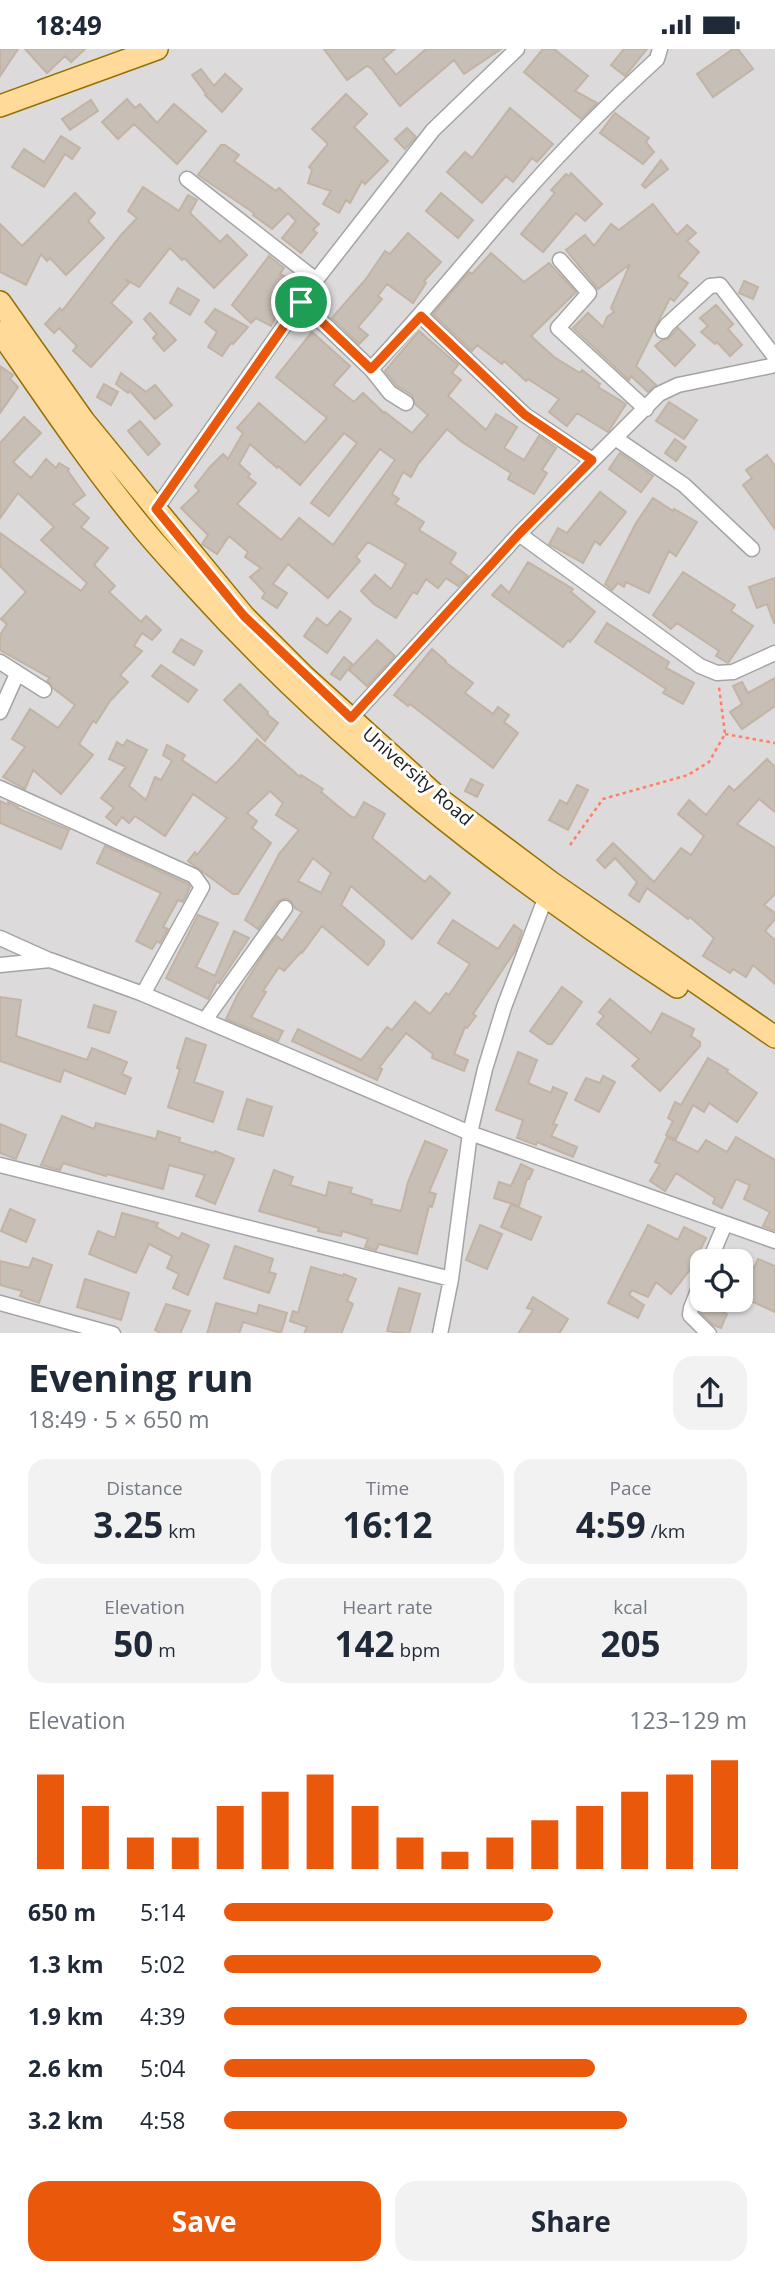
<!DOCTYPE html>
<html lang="en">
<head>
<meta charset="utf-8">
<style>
	body { margin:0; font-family:"Open Sans",sans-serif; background:#f2f2f3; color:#1f2937; height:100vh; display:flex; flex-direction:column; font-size:26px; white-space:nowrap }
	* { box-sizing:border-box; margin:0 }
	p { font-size:23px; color:#747a83 }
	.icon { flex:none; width:38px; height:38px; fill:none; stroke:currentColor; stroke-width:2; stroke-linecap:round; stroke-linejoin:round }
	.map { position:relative; height:1284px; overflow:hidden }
	.details { display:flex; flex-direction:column; background:#fff; flex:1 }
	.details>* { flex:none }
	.tools { position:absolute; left:690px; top:1200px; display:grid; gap:14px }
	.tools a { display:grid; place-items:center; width:63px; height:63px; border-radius:14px; background:#fff; box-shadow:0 2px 5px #0004; font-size:35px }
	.pin { position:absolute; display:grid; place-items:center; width:60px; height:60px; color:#fff; margin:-30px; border:4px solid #fff; border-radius:50%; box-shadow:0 2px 7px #0007 }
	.round { display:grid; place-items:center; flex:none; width:74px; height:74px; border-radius:21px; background:#f2f2f3 }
	.head { display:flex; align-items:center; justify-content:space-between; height:119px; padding:0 28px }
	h1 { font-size:38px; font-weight:700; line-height:52px }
	.stats { display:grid; grid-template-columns:repeat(3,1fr); gap:10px; height:119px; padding:7px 28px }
	.stats div { display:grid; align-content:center; border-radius:18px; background:#f2f2f3; text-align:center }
	.stats b { font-size:35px; font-weight:700 }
	.stats small { font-size:19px; font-weight:400 }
	.stats p { font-size:19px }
	.chart { height:196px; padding:14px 28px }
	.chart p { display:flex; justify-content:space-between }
	.chart svg { width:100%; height:126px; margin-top:7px; stroke:#ea580c; stroke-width:6 }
	.button { display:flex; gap:14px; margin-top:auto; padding:14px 28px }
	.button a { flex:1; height:80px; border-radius:21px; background:#ea580c; color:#fff; font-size:28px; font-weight:700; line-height:80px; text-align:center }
	.button a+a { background:#f2f2f3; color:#1f2937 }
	ul { padding:0 28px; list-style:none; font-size:23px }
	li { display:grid; grid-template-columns:112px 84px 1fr; align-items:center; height:52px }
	li i { height:18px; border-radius:9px; background:#ea580c }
	.status { display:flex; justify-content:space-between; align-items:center; height:49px; padding:0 35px; background:#fff; direction:ltr }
	.status svg { height:19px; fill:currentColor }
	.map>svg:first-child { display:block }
	.residential { fill:#dcdada; fill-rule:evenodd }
	.building { fill:#c7bfb5; stroke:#c2b3a4; stroke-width:2; fill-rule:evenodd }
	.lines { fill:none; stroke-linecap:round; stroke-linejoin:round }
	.minor-casing { stroke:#a4a4a4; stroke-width:17 }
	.primary-casing { stroke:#977000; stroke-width:24 }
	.path { stroke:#ff7f64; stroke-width:2.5; stroke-dasharray:3.5 3.5; stroke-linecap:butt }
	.minor { stroke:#fff; stroke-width:14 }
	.primary { stroke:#ffda98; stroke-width:21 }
	.route-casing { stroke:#fff; stroke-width:14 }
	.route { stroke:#ea580c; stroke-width:9 }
	.labels { text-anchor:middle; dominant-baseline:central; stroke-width:6; stroke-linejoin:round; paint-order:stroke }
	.street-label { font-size:19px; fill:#1d1d1d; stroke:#fff }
</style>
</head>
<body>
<div class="status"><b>18:49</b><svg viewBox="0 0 49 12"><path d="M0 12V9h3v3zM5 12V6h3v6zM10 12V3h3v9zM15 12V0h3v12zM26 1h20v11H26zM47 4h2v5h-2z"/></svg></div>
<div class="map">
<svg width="775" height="1285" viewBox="0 0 775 1285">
	<rect width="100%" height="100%" fill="#efece2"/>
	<path class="residential" d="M0,0H775V1284L0,1285ZM702,1213H740V1251H702Z"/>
	<path class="building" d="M0,0H18L0,27Z
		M25,0H85L71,13L65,7L47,24Z
		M324,0H395L383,10L396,26L426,0H501L464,25L454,11L400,57L371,19L367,17L347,31Z
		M543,0H554L588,27L575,42L597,54L581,70L524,23Z
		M624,0H647L625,27L611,16Z
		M733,0H738L753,20L713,48L697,25Z
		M201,20L214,37L225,25L242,40L222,63L205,46L206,45L192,26Z
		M346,45L367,65L354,78L388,112L365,135L362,132L350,154L346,151L339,164L323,155L331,142L308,134L312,121L309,118L328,95L312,80Z
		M127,50L135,59L140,55L157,74L174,55L206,82L177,115L134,75L118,90L102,73Z
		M91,51L98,62L70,81L62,70Z
		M510,59L553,95L537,113L532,109L513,133L506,127L482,154L447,123L465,103L472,109Z
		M615,64L649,89L646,93L654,103L643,115L600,84Z
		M407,79L416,88L405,100L395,90Z
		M61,87L80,99L72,110L65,105L44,138L12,118L24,100L44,113Z
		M221,96H225L239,106L234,112L276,142L279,139L319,175L313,181L317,184L301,204L282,189L296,172L288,164L272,180L253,166L254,164L198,126Z
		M661,111L668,120L645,139L642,136Z
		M571,124L602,155L585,172L576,164L543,203L521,185L555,144L551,141L566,125L569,127Z
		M143,138L179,162L188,146L197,151L190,164L220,193L227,186L247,206L214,239L184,209L182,211L170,199L139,238L125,230L129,234L111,254L132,273L91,318L73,302L77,297L59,279L54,284L45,275L60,259L62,262L121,186L137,169L128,162Z
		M75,144L95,164L88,172L104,189L66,226L50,209L47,212L41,205L26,236L0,223V175L22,197Z
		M441,144L473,171L458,189L426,162Z
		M653,155L677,186L687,176L696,184L687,192L699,203L678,227L688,234L674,252L670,249L636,317L656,336L648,343L631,327L629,331L573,279L588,264L603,278L607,268L614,263L611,259L630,215L598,240L566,201L585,186L594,197L611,175L619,181Z
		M408,184L441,213L424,232L426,234L413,254L387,235L378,247L382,250L358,278L368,286L359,295L332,269L366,230L385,202L390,205Z
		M491,204L524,233L549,214L576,243L531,287L554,308L580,324L582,321L600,335L598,338L626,355L608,383L577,364L567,377L549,363L559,350L528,330L526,332L504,312L502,315L477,296L472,302L433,265L469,223L472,225Z
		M269,207L284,219L280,225L294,232L271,277L256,269L251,274L232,256Z
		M744,232L758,238L753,250L739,244Z
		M178,239L199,251L190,266L170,254Z
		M716,256L733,275L728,280L742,296L730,307L717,293L715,295L701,283L708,277L700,269Z
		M215,260L248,278L233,295L231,294L222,307L208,298L217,283L205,273Z
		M150,264L176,291L164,302L153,289L157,285L144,270Z
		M678,279L695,296L675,317L655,297L662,291L668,290Z
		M419,282L458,316L452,324L461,331L448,347L486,381L496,365L517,378L504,399L524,411L539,387L556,399L542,421L547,424L534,445L508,430L511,424L462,393L447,380L418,415L411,428L403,423L392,445L399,450L395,455L424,473L419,481L456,504L450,514L468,527L458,537L446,529L438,539L426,530L417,545L413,543L396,569L374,555L361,542L375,526L391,540L406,515L368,493L356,508L360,512L328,549L288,515L273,535L287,544L277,559L262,549L265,544L250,528L261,519L245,508L248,503L229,487L217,505L202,495L208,486L181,459L199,442L195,437L210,418L223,405L228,410L243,384L237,379L259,354L305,394L327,369L276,328L312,283L350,317L333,336L354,353L363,344L384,364L385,363L412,384L428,366L415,355L412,346L397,337L385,322ZM344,384L357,394L311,454L329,467L380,400L395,411L333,496L299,469L281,491L237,455L256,434L248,428L250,425L239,415L250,395L277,419L278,417L300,436Z
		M0,317L13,326L10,330L18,338L0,364Z
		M121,324L146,343L155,336L172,356L155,370L130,342L128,344L116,335Z
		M104,335L118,343L111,356L97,348Z
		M669,353L697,371L684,390L656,372Z
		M24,368L41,384L13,413L31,429L46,410L56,419L59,414L69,420L68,422L85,446L73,455L89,469L81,478L108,499L94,516L115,537L109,543L141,573L146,567L161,581L152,591L142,584L134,597L142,602L120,626L128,633L110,652L96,674L93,672L79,695L93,706L61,745L33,721L25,740L3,728L25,698L12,690L30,660L58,679L75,656L53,639L47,632L50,629L0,601V586L7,575L1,570L26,543L0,517V484L81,542L87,534L41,491L54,478L18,444L0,469V394Z
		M140,372L160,395L148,406L128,382Z
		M675,390L686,398L676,412L665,404Z
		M620,404L653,427L641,443L609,420Z
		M767,406L775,417V480L743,436L752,429L746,421Z
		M600,443L626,463L600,496L595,492L583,514L549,495L558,479L567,484Z
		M653,449L673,462L674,460L697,473L676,507L669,502L649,544L626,533L624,538L618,534L612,541L605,535L636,474Z
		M528,513L573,540L571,543L595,563L570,593L568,591L563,598L492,546L501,536L509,544Z
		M683,523L735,556L731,562L753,577L728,614L716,607L719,602L677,574L671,580L653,566Z
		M775,529V573L774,574L767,555L757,559L749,538Z
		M340,562L351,570L327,604L304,587L317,569L327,577Z
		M607,574L669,613L666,619L694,634L683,655L663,644L666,640L595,593Z
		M181,590L202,602L194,616L173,603Z
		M377,591L395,607L367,637L349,621Z
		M432,600L446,612L445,613L473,634L465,644L493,665L498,658L509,666L504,673L518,684L493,719L410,655L408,657L394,646Z
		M344,608L352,615L340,631L331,625Z
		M161,616L197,641L188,653L152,627Z
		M775,629V657L742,680L730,663L742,655L733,637L742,633L748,644Z
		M240,635L268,663L267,665L278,674L265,692L224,651Z
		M257,690L300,728L301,726L323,740L321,743L350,767L355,769L364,753L385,765L372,789L425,833L430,827L450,844L412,890L351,837L341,856L384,892V896L368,916L322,877L302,904L301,903L284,922L279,918L263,942L266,943L251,968L283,982L278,992L226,970L238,945L264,904L277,887L282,892L302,863L295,859L291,852L285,849L277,853L258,880L245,871L279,805L299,781L276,766L283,754L270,742L247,764L257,772L252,779L271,794L238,845H233L188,812L195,803L197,806L227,769L193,745L165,787L135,767L129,774L122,768L116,776L106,768L114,759L101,749L126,718L109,710L117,693L123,697L127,691L147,701L129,737L146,751L155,728L161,731L172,712L163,706L167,696L185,706L182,711L216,734L237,713ZM313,809L331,824L321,844L298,832Z
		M767,710L775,718V763L759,750L737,775L775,799V845L764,856L775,864V870L765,882L775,891V935L753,916L746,928L733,920L730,924L703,907L714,889L690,868L688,870L647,839L639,853L629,846L637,833L615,809L605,819L597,811L613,794L654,833L681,799L691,806L704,787L678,765L689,751L706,766L729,737L734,742Z
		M471,730L483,736L477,748L465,742Z
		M577,736L588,741L568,781L549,771L560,751L567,755Z
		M0,752L8,756V753L18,758L17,759L69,781L61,800L0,774Z
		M105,797L188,835L190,838L183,853L178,851L163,878L168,880L160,894L157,892L152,900L136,892L161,844L97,814Z
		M198,866L218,874L196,918L215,927L234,882L249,889L219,934L217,933L208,950L166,929Z
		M453,871L498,900L514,876L522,882L515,902L473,965L476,967L467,979L465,978L454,1005L468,1011L464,1022L432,1009L433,1005L406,984L379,1019L382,1020L377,1031L292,992L298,980L361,1011L387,978L392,981L415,953L430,965L446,944L449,946L470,915L438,894Z
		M562,938L582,953L552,995H548L530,982Z
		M0,948L21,951L16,987L87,1011L92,999L127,1013L122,1025L131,1029L125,1045L64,1021L60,1033L0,1012Z
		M610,950L651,984L662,964L694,980L691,987L700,993V997L660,1042L632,1017L639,1010L597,975L604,967L599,963Z
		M94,956L116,963L109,984L88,978Z
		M186,989L206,996L194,1033L223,1043L213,1073L168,1058L180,1020L177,1019Z
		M518,1003L537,1011L528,1034L551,1044L553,1038L567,1044L553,1075L557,1076L551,1087L577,1098L573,1108L537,1093L536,1096L517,1089L523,1071L496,1061Z
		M708,1009L728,1021L727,1023L757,1044L737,1073L709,1054L704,1063L693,1056L676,1090L666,1086L673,1072L668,1069L675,1053L681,1056Z
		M603,1027L615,1033L599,1063L575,1051L586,1029L600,1034Z
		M247,1050L272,1058L263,1087L238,1080Z
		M62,1067L94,1080L96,1074L156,1090L158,1082L180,1089L179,1093L214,1104L215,1102L234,1110L215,1155L196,1147L205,1126L169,1116L163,1140L107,1125L106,1127L63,1114L60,1121L41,1116Z
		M0,1075L26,1086L16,1110L0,1104Z
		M667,1088L698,1103L706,1091L727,1103L736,1088L775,1111V1182L763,1177L770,1163L744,1150L750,1136L736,1130L722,1159L713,1154L715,1149L676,1124L665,1142L650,1132L660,1115L655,1113Z
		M425,1092L447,1101L429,1143L436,1145L432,1158L429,1157L417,1205L379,1195L376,1201L365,1198L368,1190L342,1182L341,1187L318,1182L319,1179L259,1162L274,1121L293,1128L290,1136L326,1147L329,1133L352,1139L350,1144L372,1151L371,1155L401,1162L408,1133Z
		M521,1115L533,1121L529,1130H527L519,1157L494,1149L499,1133L511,1137Z
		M511,1155L541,1168L531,1191L501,1178Z
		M10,1160L35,1171L26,1193L1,1182Z
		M122,1164L158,1174L156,1178L179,1190L182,1184L209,1196L188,1246L173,1239L179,1225L167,1219L172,1207L149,1195L136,1224L89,1205L98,1182L115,1189Z
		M480,1176L502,1185L487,1220L466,1211Z
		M648,1176L678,1191L684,1178L706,1189L692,1218L671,1245L656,1233L648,1248L632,1241L629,1246L644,1256L638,1269L608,1254Z
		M235,1197L273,1210L269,1223L276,1225L269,1244L224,1229Z
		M33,1209L52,1216L39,1254L20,1247L22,1242L0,1236V1212L29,1219Z
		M758,1210L775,1217V1263L740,1247V1213L754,1219Z
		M311,1218L343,1227L344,1225L356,1230L347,1252L353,1255L341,1285H304L307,1278L290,1272L293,1262L298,1264Z
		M85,1230L129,1244L121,1271L77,1258Z
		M399,1239L420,1245L409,1285L387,1282Z
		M533,1248L568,1270L559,1285H518L533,1261L527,1259Z
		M216,1254L257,1265L259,1256L287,1264L281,1284L243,1273L239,1285H207Z
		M703,1254L727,1265L721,1279L713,1276L700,1263Z
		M166,1255L190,1262L180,1285H162L155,1281Z"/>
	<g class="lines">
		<g class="minor-casing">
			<path id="minor" d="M187,130L316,231
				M560,211L589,244L558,279L646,360
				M301,253L371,320L390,344L406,354
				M421,267L525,366L592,411
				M663,282L667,276L710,237L720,236L775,308
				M371,320C416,272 458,221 501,171C549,115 602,60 657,10L660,0
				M615,389L684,436L752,500
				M156,460L316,231L433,81L517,0
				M519,485L700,617L717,624L733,623L775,604
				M0,613L44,641
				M0,663L17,625
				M351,669L519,485L659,345L678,336L771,317L775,312
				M0,739L194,827L202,838L143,945
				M0,889L49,911
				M0,916L50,911L143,945L470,1084L775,1192
				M205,971L285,859
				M0,1116L451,1230
				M709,1213L725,1175
				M702,1231L691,1259L690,1266L709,1285
				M0,1254L113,1285
				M440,1285L451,1230L470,1084L485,1020L504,958L548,842"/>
		</g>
		<g class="primary-casing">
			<path id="primary" d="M0,57L157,0
				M0,253L84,372L156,460L244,567L304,627L441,751L552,834L775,988
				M0,283C45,348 90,415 140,476C157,497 175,516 193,536C335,693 500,822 677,938"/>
		</g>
		<path class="path" d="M725,685L775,694
			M570,796L603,750L688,726L709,713L725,685L719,638"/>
		<use href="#minor" class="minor"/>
		<use href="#primary" class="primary"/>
	</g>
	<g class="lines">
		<g class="route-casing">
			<path id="route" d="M301,253L371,320L421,267L525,366L592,411L519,485L351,669L244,567L156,460Z"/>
		</g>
		<use href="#route" class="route"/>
	</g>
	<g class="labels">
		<g class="street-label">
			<text transform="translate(418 727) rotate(41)">University Road</text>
		</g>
	</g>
</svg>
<div class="tools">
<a><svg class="icon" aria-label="locate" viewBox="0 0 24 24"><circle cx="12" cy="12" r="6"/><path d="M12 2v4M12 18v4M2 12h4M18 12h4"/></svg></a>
</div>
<div class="pin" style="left:301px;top:253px;background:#1e9e55"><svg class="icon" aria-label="arrive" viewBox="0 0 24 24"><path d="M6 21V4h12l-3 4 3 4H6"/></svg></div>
</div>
<section class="details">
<div class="head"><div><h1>Evening run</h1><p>18:49 · 5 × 650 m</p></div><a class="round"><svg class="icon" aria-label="share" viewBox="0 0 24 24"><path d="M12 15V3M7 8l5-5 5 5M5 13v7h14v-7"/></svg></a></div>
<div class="stats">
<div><p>Distance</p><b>3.25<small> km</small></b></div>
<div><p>Time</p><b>16:12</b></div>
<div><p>Pace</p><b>4:59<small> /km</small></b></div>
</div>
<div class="stats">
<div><p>Elevation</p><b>50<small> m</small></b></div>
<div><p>Heart rate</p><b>142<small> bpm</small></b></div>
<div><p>kcal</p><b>205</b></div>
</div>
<div class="chart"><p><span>Elevation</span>123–129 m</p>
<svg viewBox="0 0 160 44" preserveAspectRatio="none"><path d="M5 44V11M15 44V22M25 44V33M35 44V33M45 44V22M55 44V17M65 44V11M75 44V22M85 44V33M95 44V38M105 44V33M115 44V27M125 44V22M135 44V17M145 44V11M155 44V6"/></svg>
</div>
<ul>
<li><b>650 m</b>5:14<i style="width:63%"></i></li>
<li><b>1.3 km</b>5:02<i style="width:72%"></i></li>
<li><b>1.9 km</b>4:39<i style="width:100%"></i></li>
<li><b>2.6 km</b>5:04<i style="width:71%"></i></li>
<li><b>3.2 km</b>4:58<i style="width:77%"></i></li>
</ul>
<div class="button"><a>Save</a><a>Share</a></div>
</section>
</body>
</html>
